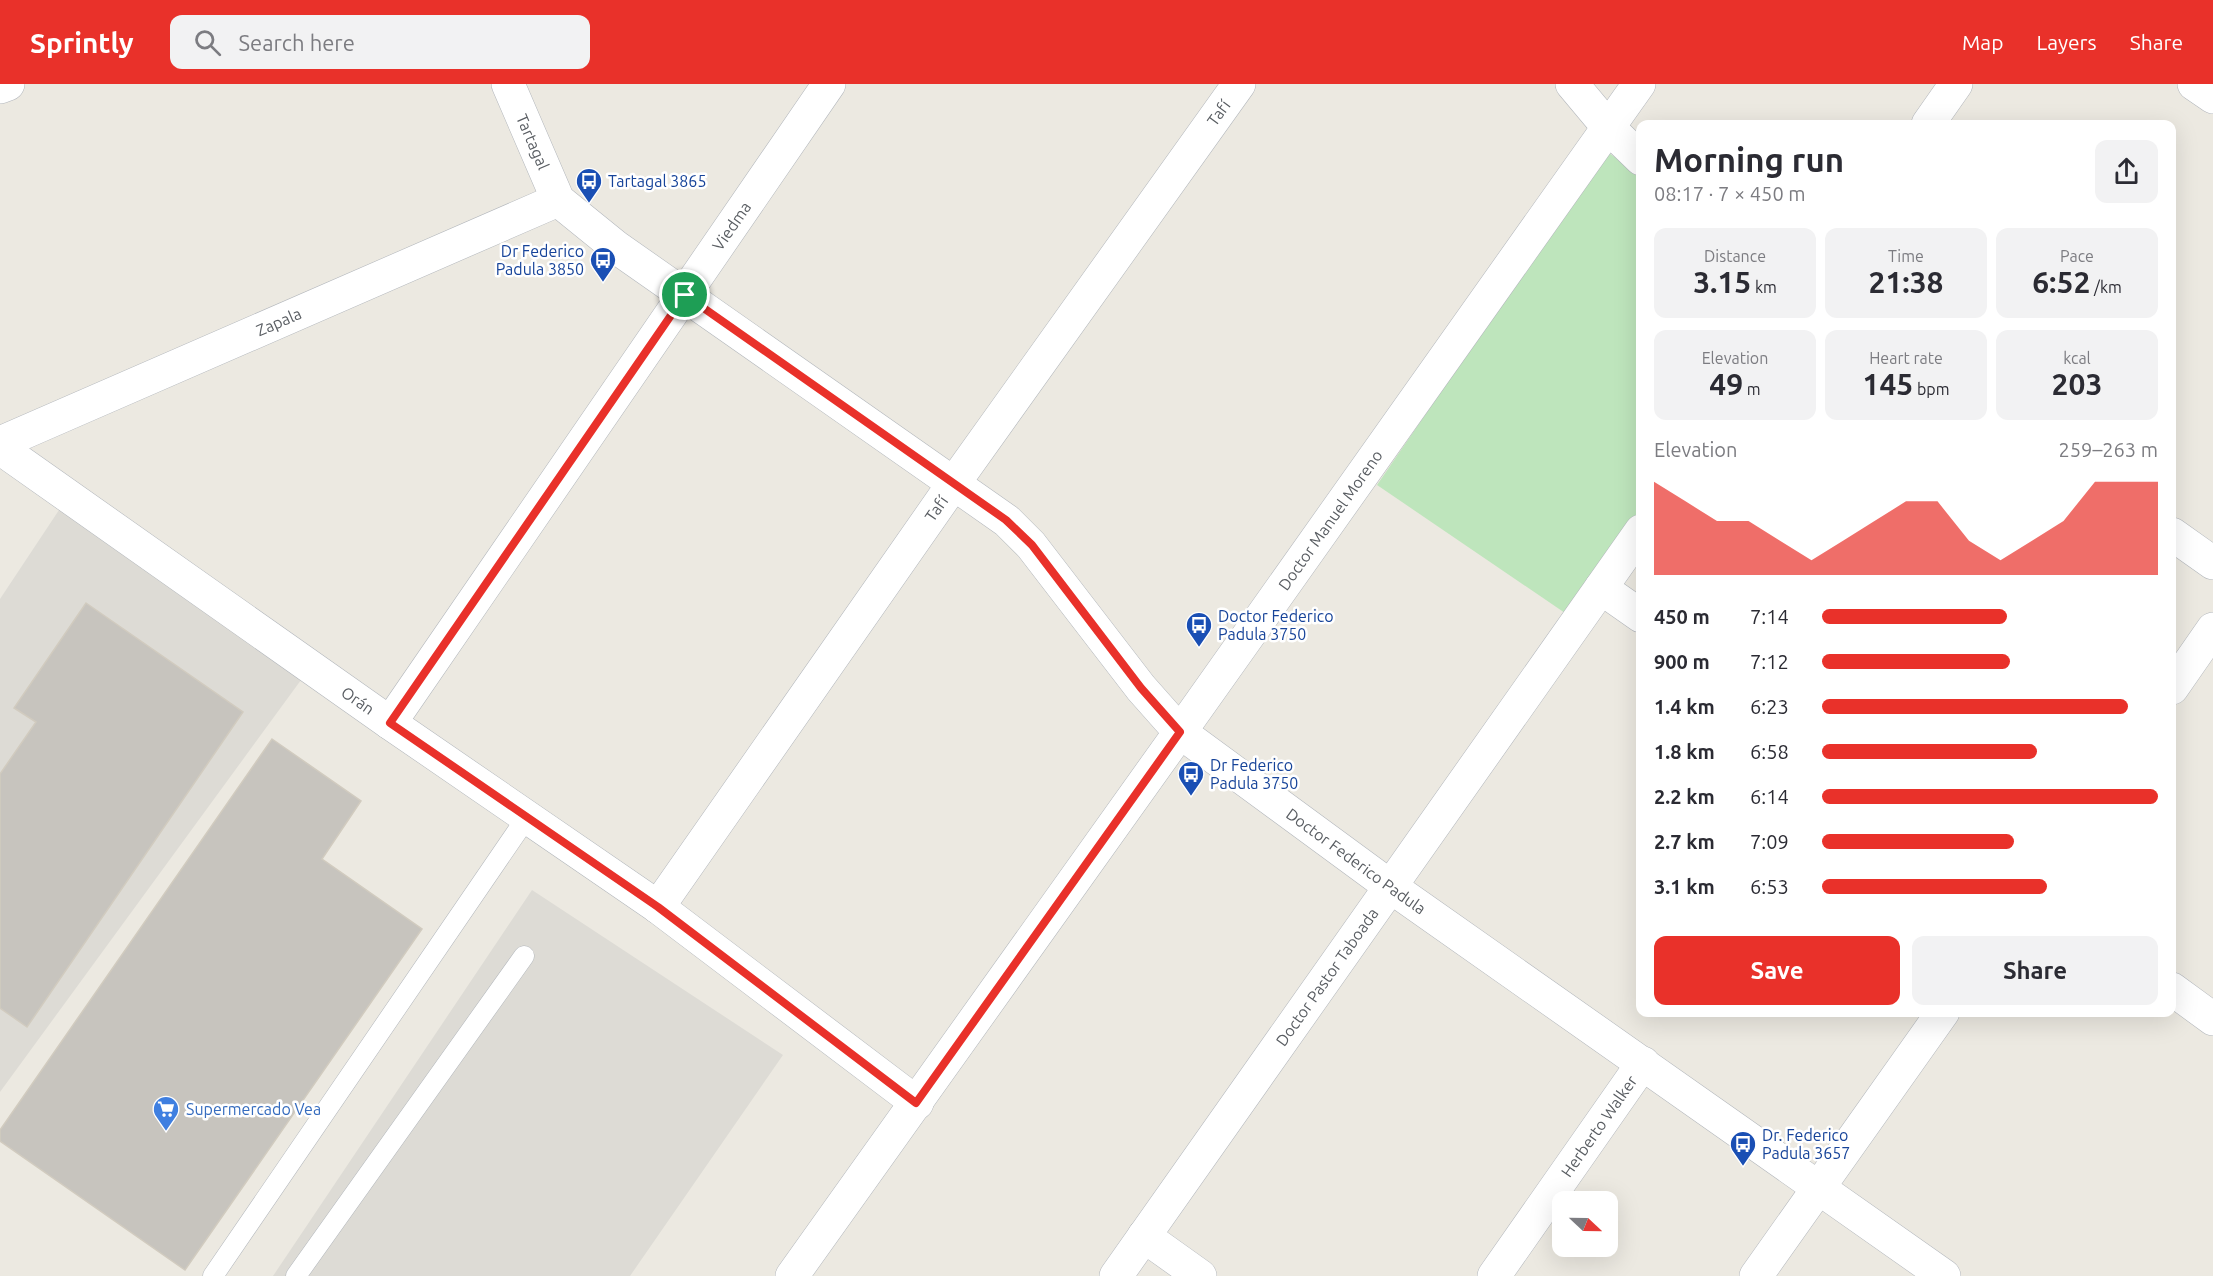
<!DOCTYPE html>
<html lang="en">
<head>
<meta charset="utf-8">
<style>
	body { margin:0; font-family:Ubuntu,sans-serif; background:#f2f2f3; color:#2b2b33; height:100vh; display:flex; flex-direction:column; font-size:22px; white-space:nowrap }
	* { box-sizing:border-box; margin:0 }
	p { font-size:20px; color:#7c7c81 }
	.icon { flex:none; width:33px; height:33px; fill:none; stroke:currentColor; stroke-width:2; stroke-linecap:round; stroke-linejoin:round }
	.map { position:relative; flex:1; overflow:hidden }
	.drawer { position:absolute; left:1636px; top:36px; width:540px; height:897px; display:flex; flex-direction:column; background:#fff; border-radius:12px; box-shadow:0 6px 24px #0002 }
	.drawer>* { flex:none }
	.needle { width:39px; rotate:112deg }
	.tools { position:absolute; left:1552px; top:1107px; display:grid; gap:12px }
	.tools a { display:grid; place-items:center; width:66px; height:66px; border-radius:12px; background:#fff; box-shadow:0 6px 24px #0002; font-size:30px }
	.pin { position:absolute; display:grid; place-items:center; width:51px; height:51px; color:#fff; margin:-26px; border:3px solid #fff; border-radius:50%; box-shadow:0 2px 6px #0007 }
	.round { display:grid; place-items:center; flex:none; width:63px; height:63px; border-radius:12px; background:#f2f2f3 }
	.head { display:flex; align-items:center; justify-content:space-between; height:102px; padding:0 18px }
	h1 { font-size:33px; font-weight:700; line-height:45px }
	.figures { display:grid; grid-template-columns:repeat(3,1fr); gap:9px; height:102px; padding:6px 18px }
	.figures div { display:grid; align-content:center; border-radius:12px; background:#f2f2f3; text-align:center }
	.figures b { font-size:30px; font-weight:700 }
	.figures small { font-size:16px; font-weight:400 }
	.figures p { font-size:16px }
	.chart { height:168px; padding:12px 18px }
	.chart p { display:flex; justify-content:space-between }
	.chart svg { width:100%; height:108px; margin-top:6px; fill:#e9312a; opacity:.7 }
	.cta { display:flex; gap:12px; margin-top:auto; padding:12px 18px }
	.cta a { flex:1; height:69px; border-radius:12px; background:#e9312a; color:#fff; font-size:24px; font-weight:700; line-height:69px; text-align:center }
	.cta a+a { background:#f2f2f3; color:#2b2b33 }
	ul { padding:0 18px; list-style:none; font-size:20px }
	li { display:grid; grid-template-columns:96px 72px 1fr; align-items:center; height:45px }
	li i { height:15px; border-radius:8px; background:#e9312a }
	header { display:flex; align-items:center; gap:36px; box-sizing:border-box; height:84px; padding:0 30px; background:#e9312a; color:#fff }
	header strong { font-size:28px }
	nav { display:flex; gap:33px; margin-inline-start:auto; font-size:21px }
	.search { width:420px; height:54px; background:#f2f2f3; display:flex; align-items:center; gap:15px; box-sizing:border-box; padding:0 21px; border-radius:12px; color:#7c7c81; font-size:22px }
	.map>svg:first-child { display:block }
	.industrial { fill:#dddbd5 }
	.green { fill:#bee5bc }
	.building { fill:#c7c4be; stroke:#d1cbbf; stroke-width:1.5 }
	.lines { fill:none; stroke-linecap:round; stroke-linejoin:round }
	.lane-casing { stroke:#b3b7bc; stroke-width:21 }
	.street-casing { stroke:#b3b7bc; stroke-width:34 }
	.lane { stroke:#fff; stroke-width:20 }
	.street { stroke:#fff; stroke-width:33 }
	.route-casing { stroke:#fff; stroke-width:12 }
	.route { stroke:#e9312a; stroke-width:8 }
	.labels { text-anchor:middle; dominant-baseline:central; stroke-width:5; stroke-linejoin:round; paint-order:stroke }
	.street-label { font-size:16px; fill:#595d62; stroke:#fff }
	.transit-label { font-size:16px; fill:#164399; stroke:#fff; text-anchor:start }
	.shop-label { font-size:16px; fill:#366cbe; stroke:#fff; text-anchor:start }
</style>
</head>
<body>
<header>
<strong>Sprintly</strong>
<div class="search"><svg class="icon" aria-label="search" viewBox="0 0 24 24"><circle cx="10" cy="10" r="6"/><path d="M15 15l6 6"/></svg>Search here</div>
<nav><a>Map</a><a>Layers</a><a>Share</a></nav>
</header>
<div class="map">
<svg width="2213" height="1192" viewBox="0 0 2213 1192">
	<rect width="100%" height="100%" fill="#ece9e1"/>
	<path class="industrial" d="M63,420L301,596L0,1008V515Z
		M532,806L783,971L630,1192H273Z"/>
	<path class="green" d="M1606,67L1641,91V424L1565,529L1377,401Z"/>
	<path class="building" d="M86,519L243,628L27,943L0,924V690L36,638L14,624Z
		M272,655L361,717L322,775L422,845L185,1186L0,1057V1046Z"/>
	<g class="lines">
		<g class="lane-casing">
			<path id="lane" d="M213,1192L527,733
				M296,1192L524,872"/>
		</g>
		<g class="street-casing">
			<g id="street">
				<path id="s1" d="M508,0L558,116L616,163L1007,437L1031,461L1141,604L1180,648L1391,803L1944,1192"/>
				<path d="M1572,0L1608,43L1641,75"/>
				<path d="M2194,0L2213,13"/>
				<path d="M0,3L8,0"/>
				<path d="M1928,40L1956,0"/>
				<path id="s2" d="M0,359L558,116"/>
				<path id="s3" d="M0,364L390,639L658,823L917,1019"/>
				<path d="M2172,450L2213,479"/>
				<path d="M1601,504L1641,532"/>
				<path d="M2172,604L2213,545"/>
				<path id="s4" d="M390,639L829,0"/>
				<path id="s5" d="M658,823L954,399L1239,0"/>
				<path d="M2172,905L2213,935"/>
				<path d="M1144,1152L1200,1192"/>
				<path id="s6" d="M792,1192L1180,648L1639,0"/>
				<path id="s7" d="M1116,1192L1641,447"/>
				<path id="s8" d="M1494,1192L1643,979"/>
				<path d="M1756,1192L1943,928"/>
			</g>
		</g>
		<use href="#lane" class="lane"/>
		<use href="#street" class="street"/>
	</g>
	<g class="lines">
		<g class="route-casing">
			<path id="route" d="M685,211L1006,436L1032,461L1141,604L1180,648L916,1019L658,823L390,639Z"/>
		</g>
		<use href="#route" class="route"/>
	</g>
	<defs>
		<g id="bus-pin" transform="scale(1.35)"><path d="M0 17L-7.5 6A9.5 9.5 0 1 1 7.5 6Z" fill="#1a4fb4" stroke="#fff"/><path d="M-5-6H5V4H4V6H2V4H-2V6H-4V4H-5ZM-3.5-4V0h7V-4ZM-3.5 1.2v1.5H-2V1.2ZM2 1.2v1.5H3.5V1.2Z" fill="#fff"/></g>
		<g id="supermarket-pin" transform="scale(1.35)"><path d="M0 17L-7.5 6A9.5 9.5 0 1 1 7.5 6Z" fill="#3f7fe0" stroke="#fff"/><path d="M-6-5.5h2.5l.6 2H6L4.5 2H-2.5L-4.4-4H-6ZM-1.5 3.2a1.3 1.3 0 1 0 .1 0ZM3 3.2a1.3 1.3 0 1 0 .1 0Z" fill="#fff"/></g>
	</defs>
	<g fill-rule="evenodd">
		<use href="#bus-pin" x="589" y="97"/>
		<use href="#bus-pin" x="603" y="176"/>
		<use href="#bus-pin" x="1199" y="541"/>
		<use href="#bus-pin" x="1191" y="690"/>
		<use href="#supermarket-pin" x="166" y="1025"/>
		<use href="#bus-pin" x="1743" y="1060"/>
	</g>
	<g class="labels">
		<g class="street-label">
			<text stroke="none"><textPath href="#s5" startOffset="972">Tafí</textPath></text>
			<text stroke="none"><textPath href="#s1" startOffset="63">Tartagal</textPath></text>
			<text stroke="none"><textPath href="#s4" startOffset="603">Viedma</textPath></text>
			<text stroke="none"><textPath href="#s2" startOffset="304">Zapala</textPath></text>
			<text stroke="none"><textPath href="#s5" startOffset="486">Tafí</textPath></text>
			<text stroke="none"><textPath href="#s6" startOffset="928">Doctor Manuel Moreno</textPath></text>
			<text stroke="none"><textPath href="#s3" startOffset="438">Orán</textPath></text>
			<text stroke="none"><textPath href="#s1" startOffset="1170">Doctor Federico Padula</textPath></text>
			<text stroke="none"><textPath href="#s7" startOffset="366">Doctor Pastor Taboada</textPath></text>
			<text stroke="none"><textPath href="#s8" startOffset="183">Herberto Walker</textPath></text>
		</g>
		<g class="transit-label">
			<text x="608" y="97">Tartagal 3865</text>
			<text x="584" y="167" text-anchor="end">Dr Federico<tspan x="584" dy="18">Padula 3850</tspan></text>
			<text x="1218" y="532">Doctor Federico<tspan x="1218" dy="18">Padula 3750</tspan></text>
			<text x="1210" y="681">Dr Federico<tspan x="1210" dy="18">Padula 3750</tspan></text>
			<text x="1762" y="1051">Dr. Federico<tspan x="1762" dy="18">Padula 3657</tspan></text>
		</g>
		<g class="shop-label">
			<text x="186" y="1025">Supermercado Vea</text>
		</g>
	</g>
</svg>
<div class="tools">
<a><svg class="needle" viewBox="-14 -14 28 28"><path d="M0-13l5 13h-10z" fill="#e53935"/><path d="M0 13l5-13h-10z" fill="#7c7c81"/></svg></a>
</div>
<div class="pin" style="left:685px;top:211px;background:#1e9e55"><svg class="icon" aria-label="arrive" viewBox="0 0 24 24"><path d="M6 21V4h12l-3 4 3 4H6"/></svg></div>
<section class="drawer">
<div class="head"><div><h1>Morning run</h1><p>08:17 · 7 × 450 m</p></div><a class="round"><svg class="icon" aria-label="share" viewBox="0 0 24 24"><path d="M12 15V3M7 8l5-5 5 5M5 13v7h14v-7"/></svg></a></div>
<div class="figures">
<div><p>Distance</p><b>3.15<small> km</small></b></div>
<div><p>Time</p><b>21:38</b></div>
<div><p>Pace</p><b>6:52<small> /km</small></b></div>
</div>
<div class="figures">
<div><p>Elevation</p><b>49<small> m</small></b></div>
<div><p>Heart rate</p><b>145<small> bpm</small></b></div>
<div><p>kcal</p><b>203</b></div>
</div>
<div class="chart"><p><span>Elevation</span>259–263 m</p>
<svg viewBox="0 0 160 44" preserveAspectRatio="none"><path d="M0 44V6L10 14L20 22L30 22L40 30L50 38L60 30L70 22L80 14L90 14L100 30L110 38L120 30L130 22L140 6L150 6L160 6V44z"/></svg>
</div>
<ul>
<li><b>450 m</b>7:14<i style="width:55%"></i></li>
<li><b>900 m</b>7:12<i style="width:56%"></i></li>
<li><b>1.4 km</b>6:23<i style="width:91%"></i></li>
<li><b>1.8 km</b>6:58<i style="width:64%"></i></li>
<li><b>2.2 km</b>6:14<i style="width:100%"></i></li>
<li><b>2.7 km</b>7:09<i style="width:57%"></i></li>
<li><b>3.1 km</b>6:53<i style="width:67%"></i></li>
</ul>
<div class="cta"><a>Save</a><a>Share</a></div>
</section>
</div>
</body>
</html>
